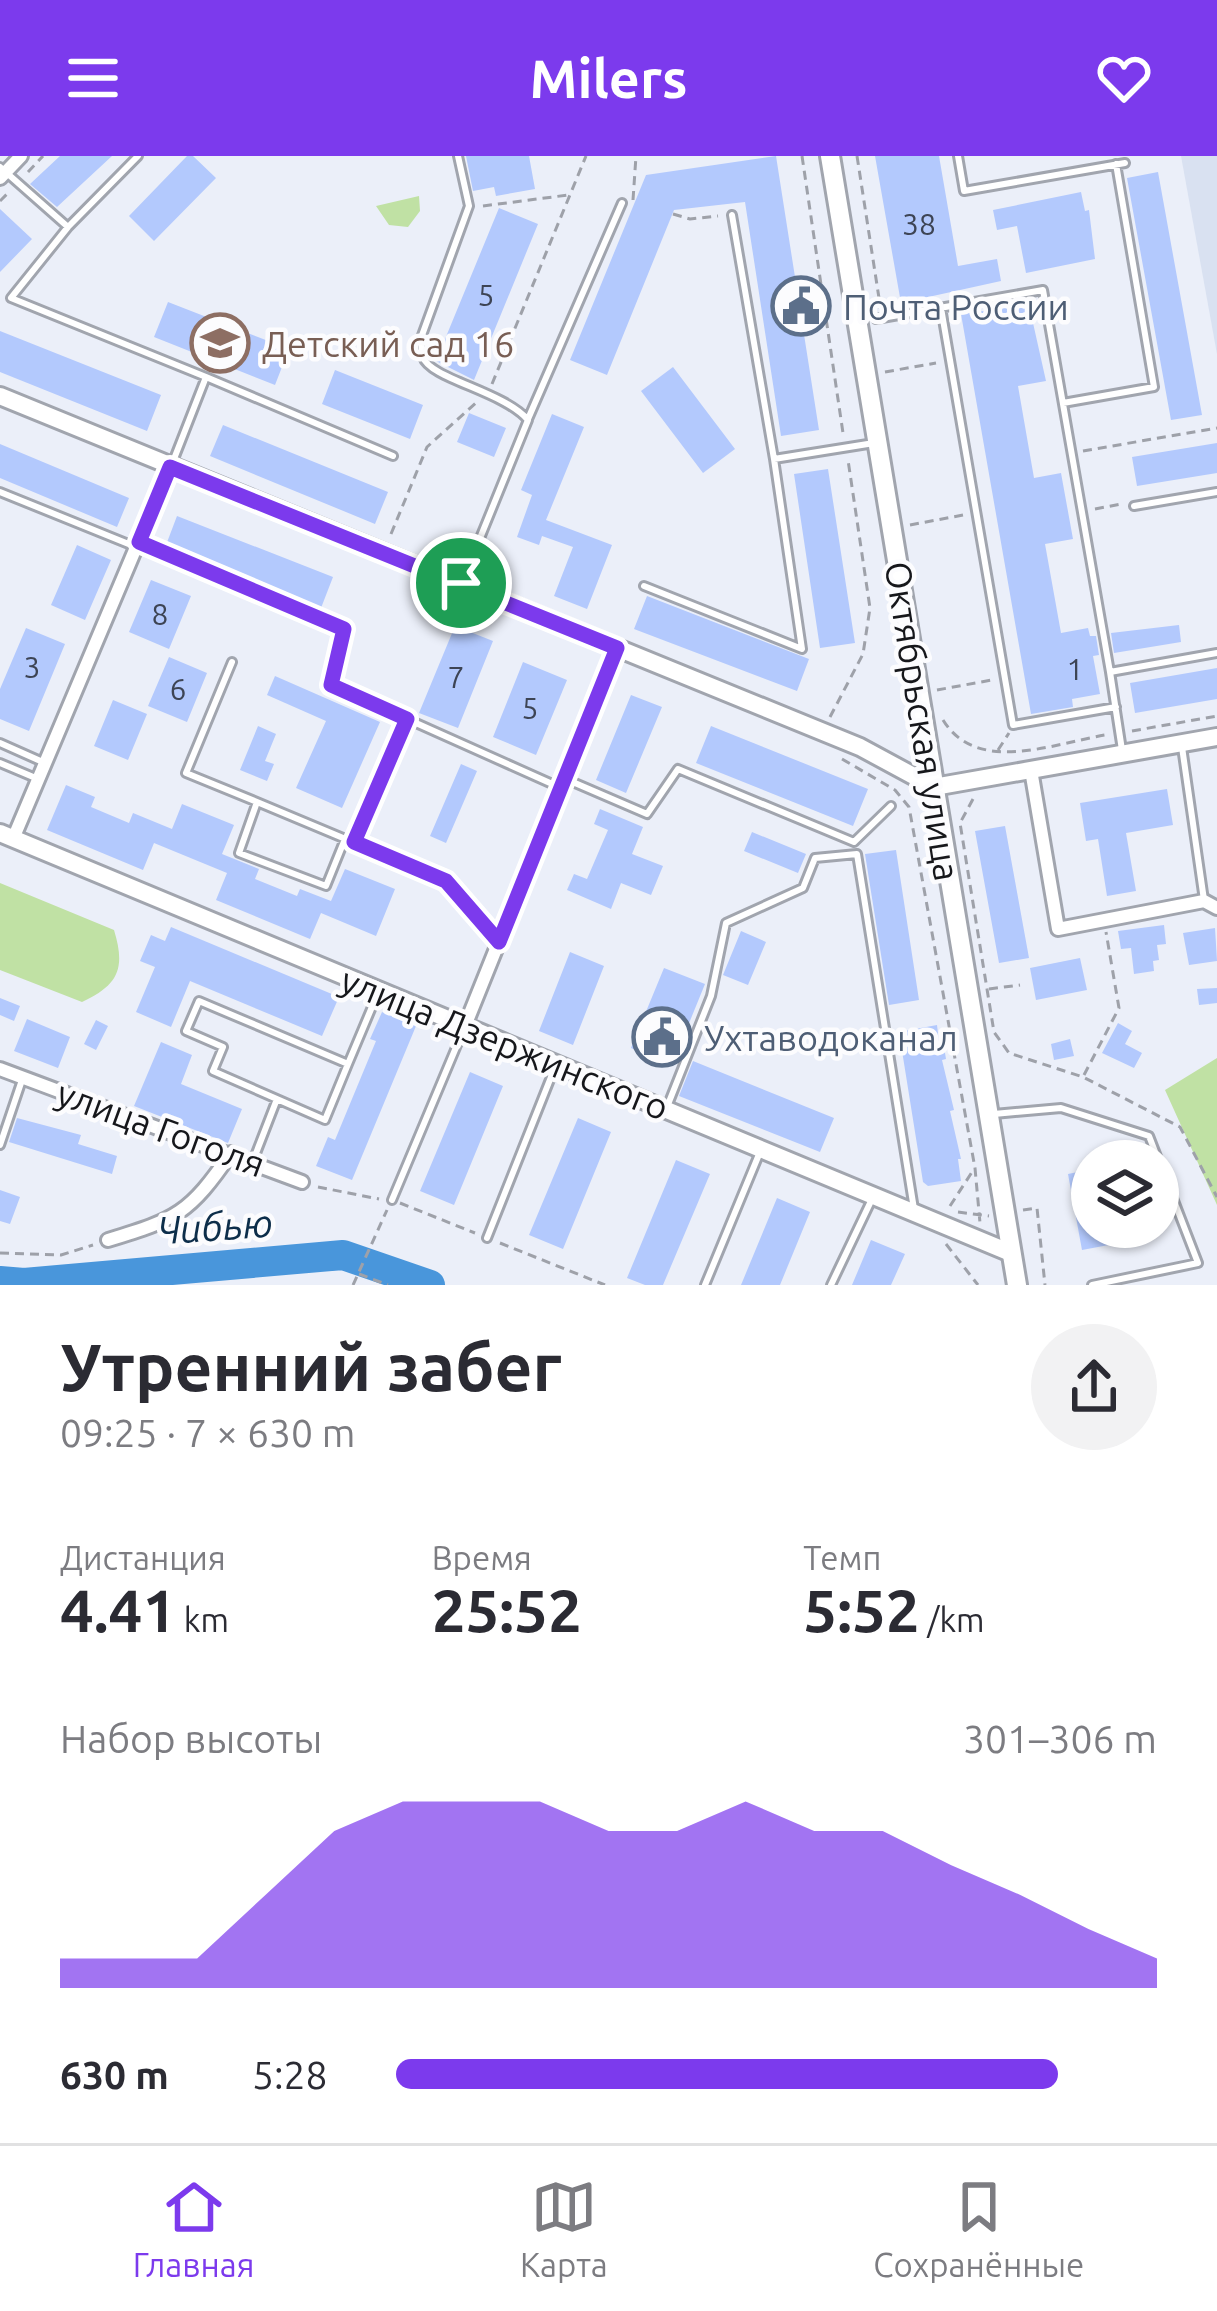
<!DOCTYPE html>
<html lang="ru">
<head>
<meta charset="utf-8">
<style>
	body { margin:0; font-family:Ubuntu,sans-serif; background:#f2f2f3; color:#2b2b33; height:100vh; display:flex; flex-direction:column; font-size:45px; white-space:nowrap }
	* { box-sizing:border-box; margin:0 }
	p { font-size:39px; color:#7c7c81 }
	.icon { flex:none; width:66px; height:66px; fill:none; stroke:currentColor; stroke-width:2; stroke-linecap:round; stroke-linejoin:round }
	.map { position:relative; height:1129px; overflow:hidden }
	.panel { display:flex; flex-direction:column; background:#fff; flex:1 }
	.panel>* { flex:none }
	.buttons { position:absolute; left:1071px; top:984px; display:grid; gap:24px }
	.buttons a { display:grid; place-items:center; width:108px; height:108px; border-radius:50%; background:#fff; box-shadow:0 3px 9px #0004; font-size:60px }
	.pin { position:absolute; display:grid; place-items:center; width:102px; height:102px; color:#fff; margin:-51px; border:6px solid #fff; border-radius:50%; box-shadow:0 3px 12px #0007 }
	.round { display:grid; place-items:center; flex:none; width:126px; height:126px; border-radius:63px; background:#f2f2f3 }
	.summary { display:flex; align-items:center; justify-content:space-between; height:204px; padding:0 60px }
	h1 { font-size:66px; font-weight:700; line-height:90px }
	.metrics { display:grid; grid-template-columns:repeat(3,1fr); gap:18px; height:204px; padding:12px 60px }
	.metrics div { display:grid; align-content:center }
	.metrics b { font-size:60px; font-weight:700 }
	.metrics small { font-size:33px; font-weight:400 }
	.metrics p { font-size:33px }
	.chart { height:336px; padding:24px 60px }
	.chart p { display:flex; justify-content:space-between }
	.chart svg { width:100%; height:216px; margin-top:12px; fill:#7c3aed; opacity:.7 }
	ul { padding:0 60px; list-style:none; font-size:39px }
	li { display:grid; grid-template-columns:192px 144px 1fr; align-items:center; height:90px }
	li i { height:30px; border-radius:15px; background:#7c3aed }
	header { display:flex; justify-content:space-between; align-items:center; height:156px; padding:0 60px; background:#7c3aed; color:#fff; font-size:54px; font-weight:700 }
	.dock { display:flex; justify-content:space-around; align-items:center; height:168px; border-top:3px solid #e1e1e2; background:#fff; font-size:33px; color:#7c7c81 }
	.dock a { display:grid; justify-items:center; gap:6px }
	.dock .selected { color:#7c3aed }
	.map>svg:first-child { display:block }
	.built { fill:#d9e1f1 }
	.green { fill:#c0e1a4 }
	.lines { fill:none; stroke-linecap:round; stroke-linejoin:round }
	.river { stroke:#4996db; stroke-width:30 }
	.building { fill:#b3c9fd }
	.service-casing { stroke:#a1a5ae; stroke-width:12 }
	.minor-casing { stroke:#a1a5ae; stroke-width:18 }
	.tertiary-casing { stroke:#a1a5ae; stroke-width:22 }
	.secondary-casing { stroke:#a1a5ae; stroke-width:24 }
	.path { stroke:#9ea1a9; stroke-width:3; stroke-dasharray:9 6; stroke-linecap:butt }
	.service { stroke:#fff; stroke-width:6 }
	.minor { stroke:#fff; stroke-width:12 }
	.tertiary { stroke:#fff; stroke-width:16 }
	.secondary { stroke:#fff; stroke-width:18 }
	.route-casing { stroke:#fff; stroke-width:24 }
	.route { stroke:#7c3aed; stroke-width:15 }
	.labels { text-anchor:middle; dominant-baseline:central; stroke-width:9; stroke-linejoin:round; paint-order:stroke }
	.number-label { font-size:30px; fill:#3d4454 }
	.service-label { font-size:36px; fill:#4e5e75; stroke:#fcfcfe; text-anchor:start }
	.education-label { font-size:36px; fill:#785e54; stroke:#fcfcfe; text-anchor:start }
	.street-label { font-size:36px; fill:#16171b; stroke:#fcfcfe }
	.water-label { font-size:39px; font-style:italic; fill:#0d2e4a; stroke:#fcfcfe }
</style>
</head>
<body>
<header><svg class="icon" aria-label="menu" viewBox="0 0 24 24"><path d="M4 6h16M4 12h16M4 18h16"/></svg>Milers<svg class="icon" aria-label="heart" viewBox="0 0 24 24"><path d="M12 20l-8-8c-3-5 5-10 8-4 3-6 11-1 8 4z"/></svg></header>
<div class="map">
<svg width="1217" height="1129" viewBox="0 0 1217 1129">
	<rect width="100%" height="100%" fill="#ebeff9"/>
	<path class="built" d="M1181,0H1217V198Z"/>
	<path class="green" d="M419,40L420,55L408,71L389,69L376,50Z
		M0,727L114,774C126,813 118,829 82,846L0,814Z
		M1217,902V1049L1165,934Z"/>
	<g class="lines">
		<path class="river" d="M0,1125L24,1127L343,1099L430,1129"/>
	</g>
	<path class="building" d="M60,0H112L57,51L30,28Z
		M187,0H193L216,22L154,85L129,60Z
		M466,0H529L535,33L496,40L494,31L473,35Z
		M776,0L819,274L781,280L745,46L674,54L607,219L570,204L646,19Z
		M875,0H939L958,110L997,103L1001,125L901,147Z
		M1158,16L1202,259L1171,264L1127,22Z
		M1081,36L1085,55L1089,54L1095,103L1026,117L1017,70L997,74L993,54Z
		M499,52L538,68L474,224L436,205Z
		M0,53L32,83L0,116Z
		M168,146L289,193L275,229L154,181Z
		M1029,149L1046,225L1018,230L1034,322L1061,317L1073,383L1045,388L1061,477L1088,472L1090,480H1096L1099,499L1093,500L1100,538L1072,543L1073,551L1031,558L961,158Z
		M0,175L161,239L147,275L0,216Z
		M673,211L735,293L703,317L641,235Z
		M335,214L423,249L410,283L322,248Z
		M469,257L506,272L494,301L457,286Z
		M552,258L584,271L546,364L612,389L587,453L554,440L573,391L542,380L539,389L517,381L532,339L521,334Z
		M223,269L388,336L375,368L210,300Z
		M1217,287V317L1137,330L1132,301Z
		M0,288L129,342L117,371L0,322Z
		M828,313L855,487L820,492L794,318Z
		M177,360L333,421L321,452L166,389Z
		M77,389L111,404L85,464L51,449Z
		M151,424L191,440L169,493L129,476Z
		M647,440L809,503L797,535L634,473Z
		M1179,469L1181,486L1114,497L1111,477Z
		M455,470L493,485L458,572L419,557Z
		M26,472L65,488L29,575L0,563V533Z
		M169,501L207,517L187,566L148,550Z
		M523,506L567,524L536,599L493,581Z
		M1217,512V543L1135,557L1130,527Z
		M275,520L380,566L342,652L296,632L326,565L267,539Z
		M631,539L662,551L626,637L596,624Z
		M113,544L147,558L128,604L94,590Z
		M258,570L276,578L265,605L274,608L267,625L240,614Z
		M711,570L868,633L853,670L696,607Z
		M461,608L477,615L446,687L430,680Z
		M66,629L95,641L91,651L129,667L133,657L172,673L182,648L234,669L222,698L259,713L255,723L297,740L300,733L331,745L345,713L395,733L376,780L321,757L310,783L216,744L227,717L154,687L143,714L47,674Z
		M1167,633L1173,669L1126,677L1136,735L1107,740L1098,683L1086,685L1080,647Z
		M600,653L643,671L632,698L663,710L651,739L621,727L611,753L567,734L574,718L587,723L608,674L594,668Z
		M1005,670L1029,802L999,807L975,675Z
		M752,676L806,698L798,717L744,695Z
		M896,694L919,844L889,849L865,698Z
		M1164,769L1166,788L1157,789L1159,804L1153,805L1154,815L1134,818L1131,792L1121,793L1118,775Z
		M171,771L339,841L322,880L190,825L171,871L136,856L155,811L140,805L151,779L165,785Z
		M1215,772L1217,805L1189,809L1183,777Z
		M741,775L766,786L748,829L723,819Z
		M570,796L604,810L573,889L539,875Z
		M1080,802L1087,834L1036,844L1030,812Z
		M664,812L705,828L672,909L631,892Z
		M1217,832V847L1199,849L1197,833Z
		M0,842L20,850L14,865L0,859Z
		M382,856L416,870L352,1024L316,1010L328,981L335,984L376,885L370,883Z
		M27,863L70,881L58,912L14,895Z
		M96,864L108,870L96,894L84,888Z
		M1118,867L1132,875L1125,888L1142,897L1134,912L1102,897Z
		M937,869L939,886L943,885L946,903L942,904L954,954L950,955L961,1003H958L961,1025L928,1030L923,1026L899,876Z
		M1070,883L1074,900L1054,904L1051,888Z
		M161,886L192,899L181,928L242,953L228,987L134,950Z
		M693,905L834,962L820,996L679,940Z
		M470,916L503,930L454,1049L420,1035Z
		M17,962L81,979L78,988L117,1000L112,1018L9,986Z
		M578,962L611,976L563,1093L529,1079Z
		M676,1004L710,1018L663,1129H645L627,1122Z
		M1092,1013V1071H1111L1114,1088L1082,1094L1068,1018Z
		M0,1034L20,1041L10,1068L0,1065Z
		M777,1042L810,1056L780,1129H741Z
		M871,1084L905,1098L891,1129H852Z"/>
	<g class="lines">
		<g class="service-casing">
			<path id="service" d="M138,0L68,71L11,142L206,221L172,308
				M458,0L469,50L421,182C422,188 421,195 423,201C430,223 503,235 528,264L463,424
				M958,0L964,35L1125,7
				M0,11L68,71
				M732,59L774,303
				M941,152L1013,569L1116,551
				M876,163L1043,134L1110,516L1217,497
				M206,221L393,300
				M1063,247L1154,231L1116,8
				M528,263L622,47
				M0,336L136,391
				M1134,350L1217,336
				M139,386L343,473L331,529L559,631
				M644,430L802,493L774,303L874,287
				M232,506L186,617L257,646
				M1110,516L1122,594
				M0,587L45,607
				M1182,591L1204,744
				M0,607L38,623
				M568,624L647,658L678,613L854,686L891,650
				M345,683L326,730L239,697L257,646L446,725L496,783
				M354,686L407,563
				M348,908L325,964L213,915L223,891L186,875L199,845L348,908L377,839
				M667,951L711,840L726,767L803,732L815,702L857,698L914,1053
				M994,958L1061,952L1149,980L1198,1107L1092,1129
				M0,989L22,924
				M253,1005L277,943
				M392,1044L465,870
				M487,1082L555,911
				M705,1129L760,996
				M831,1129L872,1043"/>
		</g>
		<g class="minor-casing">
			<path id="minor" d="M0,22L21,0
				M1031,614L1058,773L1204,745L1217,752
				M13,683L170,311
				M465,870L617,492
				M0,913L302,1026
				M108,1084C177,1063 189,1058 231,997"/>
		</g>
		<g class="tertiary-casing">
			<path id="tertiary" d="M0,240L860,591L934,631L1217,581
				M0,677L1011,1097"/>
		</g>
		<g class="secondary-casing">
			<path id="secondary" d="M830,0L1017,1129"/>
		</g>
		<path class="path" d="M802,0L843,277
			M857,0L879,142L877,152
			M28,16L43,0
			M633,44L636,0
			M0,45L9,36
			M483,50L568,39
			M673,58L690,63L718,60
			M885,216L936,207
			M492,228L586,0
			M1083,295L1217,272
			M1095,353L1121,348
			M910,369L963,359
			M391,378L427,291L479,244
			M937,534L992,524
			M830,561L863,498L870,452L848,304
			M943,564C977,619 1052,588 1105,579
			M1132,575L1217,560
			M998,594L1009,577
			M842,603L895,634L909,651L975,1012L980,1067
			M973,643L960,667L994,876L1009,897L1083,921L1180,971L1217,1041
			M989,833L1020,829
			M1084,919L1119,852L1106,776
			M318,1031L379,1043
			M400,1047L475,1077
			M950,1050L974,1013
			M1023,1054L1037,1052L1045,1129
			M958,1056L989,1060
			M500,1087L605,1129
			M946,1088L978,1129
			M0,1097L61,1099L93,1089
			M359,1118L388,1129
			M353,1129L387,1054"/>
		<use href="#service" class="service"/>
		<use href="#minor" class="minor"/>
		<use href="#tertiary" class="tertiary"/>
		<use href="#secondary" class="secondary"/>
	</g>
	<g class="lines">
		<g class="route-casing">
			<path id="route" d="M170,311L617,492L499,786L446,725L354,686L407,563L331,529L344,473L139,386Z"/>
		</g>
		<use href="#route" class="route"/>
	</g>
	<defs>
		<g id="civic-ring" transform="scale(3)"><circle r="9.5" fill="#fcfcfe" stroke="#5c6f8a" stroke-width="1.5"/><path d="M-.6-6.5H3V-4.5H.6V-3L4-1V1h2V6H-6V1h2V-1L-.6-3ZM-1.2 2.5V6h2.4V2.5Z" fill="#5c6f8a"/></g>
		<g id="school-ring" transform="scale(3)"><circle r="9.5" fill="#fcfcfe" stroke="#8d6e63" stroke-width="1.5"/><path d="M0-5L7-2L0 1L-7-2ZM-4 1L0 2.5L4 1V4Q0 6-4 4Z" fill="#8d6e63"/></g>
	</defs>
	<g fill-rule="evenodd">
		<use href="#civic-ring" x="801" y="150"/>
		<use href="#school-ring" x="220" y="187"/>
		<use href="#civic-ring" x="662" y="881"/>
	</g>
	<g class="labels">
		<g class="number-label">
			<text x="919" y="68">38</text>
			<text x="486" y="139">5</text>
			<text x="160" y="458">8</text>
			<text x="32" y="511">3</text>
			<text x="1075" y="513">1</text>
			<text x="456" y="521">7</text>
			<text x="178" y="533">6</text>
			<text x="530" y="552">5</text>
		</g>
		<g class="service-label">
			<text x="843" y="150">Почта России</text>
			<text x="704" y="881">Ухтаводоканал</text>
		</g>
		<g class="education-label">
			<text x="262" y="187">Детский сад 16</text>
		</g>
		<g class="street-label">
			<text transform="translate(923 565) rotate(81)">Октябрьская улица</text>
			<text transform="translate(505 887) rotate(22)">улица Дзержинского</text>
			<text transform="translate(161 972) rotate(20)">улица Гоголя</text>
		</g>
		<g class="water-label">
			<text transform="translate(215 1070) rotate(-4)">Чибью</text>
		</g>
	</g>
</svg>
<div class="buttons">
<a><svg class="icon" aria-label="layers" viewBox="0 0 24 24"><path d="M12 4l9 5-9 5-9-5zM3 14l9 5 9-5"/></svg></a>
</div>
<div class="pin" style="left:461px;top:427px;background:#1e9e55"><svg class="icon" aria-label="arrive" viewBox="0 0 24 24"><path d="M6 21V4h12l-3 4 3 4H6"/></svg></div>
</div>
<section class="panel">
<div class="summary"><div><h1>Утренний забег</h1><p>09:25 · 7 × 630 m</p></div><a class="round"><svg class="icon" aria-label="share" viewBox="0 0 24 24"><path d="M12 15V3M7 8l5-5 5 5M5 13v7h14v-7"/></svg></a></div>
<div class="metrics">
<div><p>Дистанция</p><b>4.41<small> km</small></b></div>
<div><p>Время</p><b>25:52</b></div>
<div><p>Темп</p><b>5:52<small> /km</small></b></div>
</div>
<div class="chart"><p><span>Набор высоты</span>301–306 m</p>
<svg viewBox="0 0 160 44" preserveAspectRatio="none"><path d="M0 44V38L10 38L20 38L30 25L40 12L50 6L60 6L70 6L80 12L90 12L100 6L110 12L120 12L130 19L140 25L150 32L160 38V44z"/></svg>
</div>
<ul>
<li><b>630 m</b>5:28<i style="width:87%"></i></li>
</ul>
</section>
<nav class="dock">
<a class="selected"><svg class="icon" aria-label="home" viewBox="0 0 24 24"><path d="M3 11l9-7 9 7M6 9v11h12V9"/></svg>Главная</a>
<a><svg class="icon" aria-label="map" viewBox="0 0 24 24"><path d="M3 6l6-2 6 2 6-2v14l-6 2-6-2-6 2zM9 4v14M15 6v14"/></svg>Карта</a>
<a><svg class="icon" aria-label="saved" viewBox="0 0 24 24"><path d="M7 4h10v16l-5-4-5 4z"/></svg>Сохранённые</a>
</nav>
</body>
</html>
